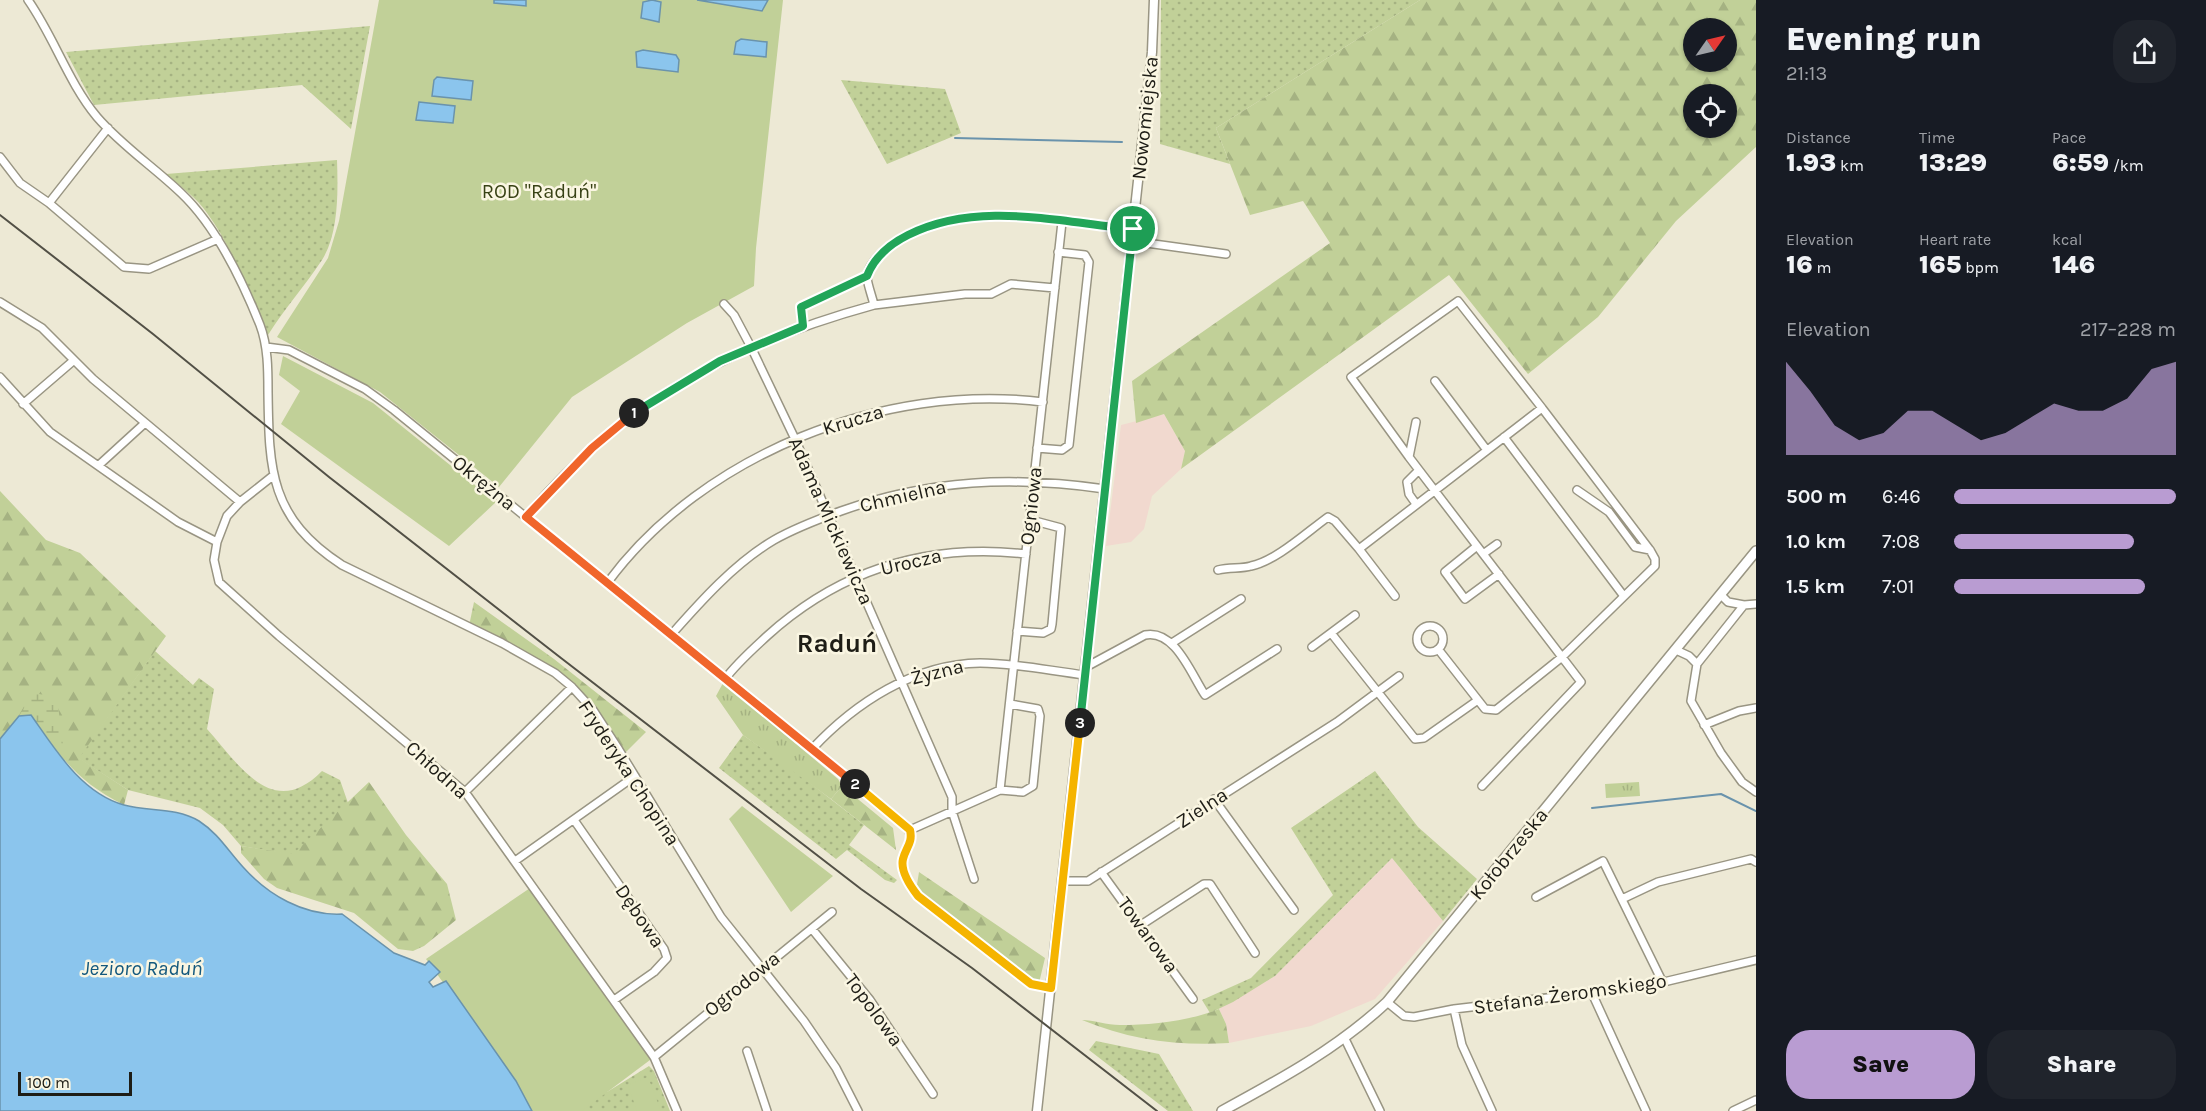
<!DOCTYPE html>
<html lang="en">
<head>
<meta charset="utf-8">
<style>
	body { margin:0; font-family:Karla,sans-serif; background:#20242c; color:#f1f3f6; height:100vh; display:flex; flex-direction:column; font-size:22px; white-space:nowrap }
	* { box-sizing:border-box; margin:0 }
	p { font-size:20px; color:#9ea1a6 }
	.icon { flex:none; width:33px; height:33px; fill:none; stroke:currentColor; stroke-width:2; stroke-linecap:round; stroke-linejoin:round }
	.map { position:relative; flex:1; overflow:hidden }
	.drawer { display:flex; flex-direction:column; background:#171b24; width:450px }
	.drawer>* { flex:none }
	.needle { width:39px; rotate:56deg }
	.buttons { position:absolute; left:1683px; top:18px; display:grid; gap:12px }
	.buttons a { display:grid; place-items:center; width:54px; height:54px; border-radius:50%; background:#171b24; box-shadow:0 2px 4px #0004; font-size:30px }
	.scale { position:absolute; left:18px; bottom:15px; width:114px; box-sizing:border-box; padding-left:6px; border:3px solid #1e1d16; border-top:0; font-size:16px; line-height:21px; white-space:nowrap; color:#1e1d16; -webkit-text-stroke:4px #faf6e2; paint-order:stroke }
	.pin { position:absolute; display:grid; place-items:center; width:51px; height:51px; color:#fff; margin:-26px; border:3px solid #fff; border-radius:50%; box-shadow:0 2px 6px #0007 }
	.km { position:absolute; width:30px; height:30px; margin:-15px; border-radius:50%; background:#222; color:#fff; font-size:16px; line-height:30px; text-align:center }
	.round { display:grid; place-items:center; flex:none; width:63px; height:63px; border-radius:24px; background:#20242c }
	.overview { display:flex; align-items:center; justify-content:space-between; height:102px; padding:0 30px }
	h1 { font-size:33px; font-weight:800; line-height:45px }
	.figures { display:grid; grid-template-columns:repeat(3,1fr); gap:9px; height:102px; padding:6px 30px }
	.figures div { display:grid; align-content:center }
	.figures b { font-size:26px; font-weight:800 }
	.figures small { font-size:16px; font-weight:400 }
	.figures p { font-size:16px }
	.chart { height:168px; padding:12px 30px }
	.chart p { display:flex; justify-content:space-between }
	.chart svg { width:100%; height:108px; margin-top:6px; fill:#b99cd2; opacity:.7 }
	.button { display:flex; gap:12px; margin-top:auto; padding:12px 30px }
	.button a { flex:1; height:69px; border-radius:24px; background:#b99cd2; color:#111; font-size:24px; font-weight:800; line-height:69px; text-align:center }
	.button a+a { background:#20242c; color:#f1f3f6 }
	ul { padding:0 30px; list-style:none; font-size:20px }
	li { display:grid; grid-template-columns:96px 72px 1fr; align-items:center; height:45px }
	li i { height:15px; border-radius:8px; background:#b99cd2 }
	main { display:flex; flex:1; min-height:0 }
	.map>svg:first-child { display:block }
	.commercial { fill:#f1d9cf }
	.grass { fill:url(#grass-dots) }
	.forest { fill:url(#forest-firs); fill-rule:evenodd }
	.wetland { fill:url(#wetland-marsh) }
	.park { fill:url(#park-tufts) }
	.garden { fill:#c1d098 }
	.water { fill:#8bc5ed; stroke:#6a93ac; stroke-width:1.5 }
	.lines { fill:none; stroke-linecap:round; stroke-linejoin:round }
	.stream { stroke:#6a93ac; stroke-width:2 }
	.minor-casing { stroke:#999583; stroke-width:10 }
	.tertiary-casing { stroke:#999583; stroke-width:11 }
	.secondary-casing { stroke:#999583; stroke-width:12 }
	.minor { stroke:#fff; stroke-width:7 }
	.tertiary { stroke:#fff; stroke-width:8 }
	.secondary { stroke:#fff; stroke-width:9 }
	.rail { stroke:#525046; stroke-width:2 }
	.split-1-casing { stroke:#fff; stroke-width:12 }
	.split-2-casing { stroke:#fff; stroke-width:12 }
	.split-3-casing { stroke:#fff; stroke-width:12 }
	.split-4-casing { stroke:#fff; stroke-width:12 }
	.split-1 { stroke:#22a559; stroke-width:8 }
	.split-2 { stroke:#f0652b; stroke-width:8 }
	.split-3 { stroke:#f5b400; stroke-width:8 }
	.split-4 { stroke:#22a559; stroke-width:8 }
	.labels { text-anchor:middle; dominant-baseline:central; stroke-width:5; stroke-linejoin:round; paint-order:stroke }
	.street-label { font-size:20px; fill:#1e1d16; stroke:#faf6e2 }
	.park-label { font-size:20px; fill:#384215; stroke:#faf6e2 }
	.water-label { font-size:21px; font-style:italic; fill:#13587d; stroke:#faf6e2 }
	.district-label { font-size:26px; font-weight:bold; fill:#1e1d16; stroke:#faf6e2 }
</style>
</head>
<body>
<main>
<div class="map">
<svg width="1756" height="1111" viewBox="0 0 1756 1111">
	<defs>
		<pattern id="grass-dots" width="8" height="8" patternUnits="userSpaceOnUse" patternTransform="scale(1.5)"><rect width="8" height="8" fill="#c1d098"/><path d="M2 2h.1M6 6h.1" fill="none" stroke="#a5b282" stroke-width="1.8" stroke-linecap="round"/></pattern>
		<pattern id="forest-firs" width="22" height="20" patternUnits="userSpaceOnUse" patternTransform="scale(1.5)"><rect width="22" height="20" fill="#c1d098"/><path d="M5 1l3.5 6h-7zM16 11l3.5 6h-7z" fill="#a5b282"/></pattern>
		<pattern id="wetland-marsh" width="20" height="14" patternUnits="userSpaceOnUse" patternTransform="scale(1.5)"><rect width="20" height="14" fill="#c1d098"/><path d="M1 5h8M5 5V1M11 12h8M15 12V8" fill="none" stroke="#a5b282"/></pattern>
		<pattern id="park-tufts" width="24" height="20" patternUnits="userSpaceOnUse" patternTransform="scale(1.5)"><rect width="24" height="20" fill="#c1d098"/><path d="M3 7l-1-3M5 7V3M7 7l1-3M15 17l-1-3M17 17v-4M19 17l1-3" fill="none" stroke="#a5b282"/></pattern>
	</defs>
	<rect width="100%" height="100%" fill="#ede9d5"/>
	<path class="commercial" d="M1164,414L1185,451L1181,469L1152,496L1144,529L1131,542L1106,546L1121,425Z
		M1392,858L1443,921L1375,999L1311,1026L1229,1043L1226,1024L1219,1009L1275,976Z"/>
	<path class="grass" d="M1161,0H1420L1216,128L1230,164L1160,144Z
		M370,26L351,129L302,85L94,105L66,52Z
		M841,80L945,89L961,133L887,164Z
		M337,160C338,191 339,233 322,260C305,286 284,309 268,335C247,295 234,249 207,213C197,198 180,186 166,174Z
		M155,651L193,685L199,678L214,689L207,729C240,766 273,821 322,771L340,780L348,803L293,855L241,846L223,825L200,808L128,790L78,758Z
		M743,735L796,772L864,825L849,845L897,880L894,883L885,880L847,850L836,859L719,768Z
		M1375,771L1418,827L1477,879L1443,921L1392,858L1275,976L1233,1002L1210,1013L1202,1000L1251,978L1333,895L1291,828Z
		M1096,1041L1159,1054L1193,1111H1168L1089,1050Z
		M577,1053L607,1092L649,1066L654,1071L670,1111H559Z"/>
	<path class="forest" d="M1420,0H1756V147L1676,221L1598,317L1528,374L1449,275L1181,469L1185,451L1164,414L1136,423L1132,381L1330,243L1303,201L1250,215L1216,128ZM1694,28H1726V62H1694ZM1694,94H1726V128H1694Z
		M0,491L46,540L80,553L166,636L79,758L128,790L124,805C76,781 61,757 31,715L19,716L0,739Z
		M474,602L554,659L646,732L626,752L619,750L572,687L502,643L469,626Z
		M369,782L406,835L447,884L456,920L424,946L413,951L398,949L354,913L277,888L264,879L241,853V846L293,854Z
		M842,786L893,828L896,850L831,799Z
		M919,872L1045,958L1039,983L916,891Z
		M1219,1009L1226,1024L1229,1043C1178,1046 1130,1040 1082,1020C1093,1020 1107,1025 1120,1025C1152,1025 1189,1021 1219,1009Z"/>
	<path class="wetland" d="M33,693L57,697L65,762L31,715L19,716Z"/>
	<path class="park" d="M723,683L838,779L842,786L831,799L743,735L716,696Z
		M1639,782L1640,796L1606,798L1605,784Z"/>
	<path class="garden" d="M379,0H783L756,248L754,286L687,323L572,397L499,487L380,392L277,337L328,258L339,221Z
		M283,356L373,403L496,502L449,546L281,424L300,391L279,375Z
		M742,806L833,876L791,912L729,819Z
		M533,886L654,1057L582,1111H532L511,1076L426,959Z
		M648,1077L661,1111H637L628,1085Z"/>
	<path class="water" d="M494,0H526V6L494,3Z
		M652,0L661,2L659,22L641,18L643,2Z
		M697,0H768L762,11Z
		M741,39L767,42L766,57L734,54L736,42Z
		M643,50L676,55L679,60L678,72L637,67L636,52Z
		M437,77L473,81L471,100L432,96L434,80Z
		M419,102L455,106L453,123L416,120Z
		M31,715C55,749 81,793 124,805C150,812 175,807 199,821C219,834 228,851 243,867C268,895 304,916 342,914L394,953L425,965L429,961L440,972L429,982L433,987L446,981L516,1081L532,1111H0V739L19,716Z"/>
	<g class="lines">
		<path class="stream" d="M955,138L1122,142
			M1592,808L1721,794L1756,811"/>
		<g class="minor-casing">
			<path id="minor" d="M28,0C54,37 68,82 97,117C122,146 154,167 181,193C216,226 242,280 260,325C268,346 268,370 268,392C269,471 270,518 342,565L502,643L555,673L572,687L593,710L619,750L721,917L804,1021L836,1068L858,1111
				M108,128L49,203L124,267L149,269L218,239
				M0,157L20,183L49,203
				M1132,241L1226,254
				M1055,288L1011,284L991,294H965L874,305C872,296 868,286 867,278C867,266 879,255 887,248C957,194 1053,222 1133,229
				M0,302L42,328L93,379L240,502
				M724,304L734,315L751,347L795,439L952,797V811L974,879
				M803,326L801,307L867,276
				M266,347L289,350L365,389L394,410L906,826C917,840 904,847 903,861C901,873 911,887 918,895L1031,984L1051,988
				M0,377L50,432L178,522L217,542
				M1435,381L1486,449
				M23,404L73,361
				M1416,422L1409,457L1581,682L1482,786
				M1504,437L1623,595
				M1037,448L1062,450L1069,445L1089,262L1085,255L1058,252
				M1409,457L1351,377L1458,301L1542,408
				M99,465L145,423
				M274,475L240,502L227,516L217,542L214,560L219,582L279,636L465,792L654,1057L677,1111
				M1577,490L1609,512L1635,547L1650,550
				M1416,504L1409,494L1407,482L1419,470
				M526,517C622,402 732,344 874,305
				M1477,546L1445,572L1465,599L1499,574
				M1359,549L1395,596
				M1483,554L1497,544
				M1218,570C1230,567 1241,569 1251,566C1276,561 1307,532 1328,517L1335,521L1359,549L1542,408L1650,550L1655,559V566L1562,657L1496,710L1485,709L1438,649
				M608,582C703,454 885,382 1043,402
				M1721,595L1728,602L1744,605
				M1756,604L1744,605L1697,664L1691,701L1721,753L1742,782L1756,792
				M1417 639a13 13 0 1 1 26 0a13 13 0 1 1-26 0Z
				M1017,631L1043,633L1051,629L1052,624L1061,528L1031,520
				M1331,633L1415,739L1424,738L1478,700
				M671,635C701,601 735,563 774,540C795,528 819,519 841,511C930,479 1013,476 1105,489
				M1172,643L1241,599
				M1312,647L1355,615
				M1676,650L1689,656L1697,664
				M1086,667L1145,635C1175,629 1191,674 1205,695L1277,649
				M725,679C737,663 753,649 767,636C841,569 928,543 1026,554
				M1704,725L1739,711L1756,708
				M812,749C855,703 914,664 980,663C1014,663 1051,671 1085,675
				M1000,790L1062,222
				M1000,790L1023,792L1033,786L1040,716L1038,709L1010,704
				M465,792L572,687
				M1214,799L1294,910
				M574,820L664,949L667,958L654,972L614,1000
				M910,830L1000,790
				M515,861L635,776
				M1101,872L1193,999
				M1063,881H1088L1337,722L1399,676
				M1536,897L1603,861L1663,983
				M1622,899L1658,882L1751,859L1756,862
				M1141,925L1204,884H1210L1255,953
				M812,929L870,1000L933,1094
				M1591,991L1646,1111
				M1387,1002L1404,1016L1414,1017L1454,1009L1647,986L1756,960
				M1454,1009L1462,1045L1492,1111
				M1345,1039L1380,1111
				M747,1051L767,1111
				M654,1057L832,912
				M1733,1111L1756,1100"/>
		</g>
		<g class="tertiary-casing">
			<path id="tertiary" d="M1037,1111L1152,52L1154,0"/>
		</g>
		<g class="secondary-casing">
			<path id="secondary" d="M1222,1111C1281,1079 1338,1048 1387,1002L1756,551"/>
		</g>
		<use href="#minor" class="minor"/>
		<use href="#tertiary" class="tertiary"/>
		<use href="#secondary" class="secondary"/>
		<path class="rail" d="M0,215L153,334L329,477L561,658L861,889L972,968L1157,1111"/>
	</g>
	<g class="lines">
		<g class="split-1-casing">
			<path id="split-1" d="M634,413L720,361L803,326L801,307L867,276C874,258 890,244 908,235C978,200 1058,222 1133,229"/>
		</g>
		<g class="split-2-casing">
			<path id="split-2" d="M634,413L592,448L526,517L855,784"/>
		</g>
		<g class="split-3-casing">
			<path id="split-3" d="M855,784L910,830C913,843 906,847 903,859C900,871 911,887 918,896L1031,984L1051,988L1080,723"/>
		</g>
		<g class="split-4-casing">
			<path id="split-4" d="M1080,723L1133,229"/>
		</g>
		<use href="#split-1" class="split-1"/>
		<use href="#split-2" class="split-2"/>
		<use href="#split-3" class="split-3"/>
		<use href="#split-4" class="split-4"/>
	</g>
	<g class="labels">
		<g class="street-label">
			<text transform="translate(1145 118) rotate(-84)">Nowomiejska</text>
			<text transform="translate(853 420) rotate(-17)">Krucza</text>
			<text transform="translate(484 483) rotate(39)">Okrężna</text>
			<text transform="translate(903 496) rotate(-13)">Chmielna</text>
			<text transform="translate(1031 506) rotate(-84)">Ogniowa</text>
			<text transform="translate(831 521) rotate(66)">Adama Mickiewicza</text>
			<text transform="translate(911 562) rotate(-13)">Urocza</text>
			<text transform="translate(937 672) rotate(-14)">Żyzna</text>
			<text transform="translate(437 770) rotate(42)">Chłodna</text>
			<text transform="translate(629 773) rotate(57)">Fryderyka Chopina</text>
			<text transform="translate(1202 808) rotate(-33)">Zielna</text>
			<text transform="translate(1509 854) rotate(-51)">Kołobrzeska</text>
			<text transform="translate(640 916) rotate(56)">Dębowa</text>
			<text transform="translate(1148 935) rotate(54)">Towarowa</text>
			<text transform="translate(742 984) rotate(-39)">Ogrodowa</text>
			<text transform="translate(1570 994) rotate(-8)">Stefana Żeromskiego</text>
			<text transform="translate(874 1010) rotate(54)">Topolowa</text>
		</g>
		<g class="park-label">
			<text x="539" y="191">ROD "Raduń"</text>
		</g>
		<g class="water-label">
			<text x="142" y="968">Jezioro Raduń</text>
		</g>
		<g class="district-label">
			<text x="837" y="643">Raduń</text>
		</g>
	</g>
</svg>
<div class="buttons">
<a><svg class="needle" viewBox="-14 -14 28 28"><path d="M0-13l5 13h-10z" fill="#e53935"/><path d="M0 13l5-13h-10z" fill="#9ea1a6"/></svg></a>
<a><svg class="icon" aria-label="locate" viewBox="0 0 24 24"><circle cx="12" cy="12" r="6"/><path d="M12 2v4M12 18v4M2 12h4M18 12h4"/></svg></a>
</div>
<div class="scale">100 m</div>
<div class="pin" style="left:1133px;top:229px;background:#1e9e55"><svg class="icon" aria-label="arrive" viewBox="0 0 24 24"><path d="M6 21V4h12l-3 4 3 4H6"/></svg></div>
<b class="km" style="left:634px;top:413px">1</b>
<b class="km" style="left:855px;top:784px">2</b>
<b class="km" style="left:1080px;top:723px">3</b>
</div>
<section class="drawer">
<div class="overview"><div><h1>Evening run</h1><p>21:13</p></div><a class="round"><svg class="icon" aria-label="share" viewBox="0 0 24 24"><path d="M12 15V3M7 8l5-5 5 5M5 13v7h14v-7"/></svg></a></div>
<div class="figures">
<div><p>Distance</p><b>1.93<small> km</small></b></div>
<div><p>Time</p><b>13:29</b></div>
<div><p>Pace</p><b>6:59<small> /km</small></b></div>
</div>
<div class="figures">
<div><p>Elevation</p><b>16<small> m</small></b></div>
<div><p>Heart rate</p><b>165<small> bpm</small></b></div>
<div><p>kcal</p><b>146</b></div>
</div>
<div class="chart"><p><span>Elevation</span>217–228 m</p>
<svg viewBox="0 0 160 44" preserveAspectRatio="none"><path d="M0 44V6L10 18L20 32L30 38L40 35L50 26L60 26L70 32L80 38L90 35L100 29L110 23L120 26L130 26L140 21L150 9L160 6V44z"/></svg>
</div>
<ul>
<li><b>500 m</b>6:46<i style="width:100%"></i></li>
<li><b>1.0 km</b>7:08<i style="width:81%"></i></li>
<li><b>1.5 km</b>7:01<i style="width:86%"></i></li>
</ul>
<div class="button"><a>Save</a><a>Share</a></div>
</section>
</main>
</body>
</html>
